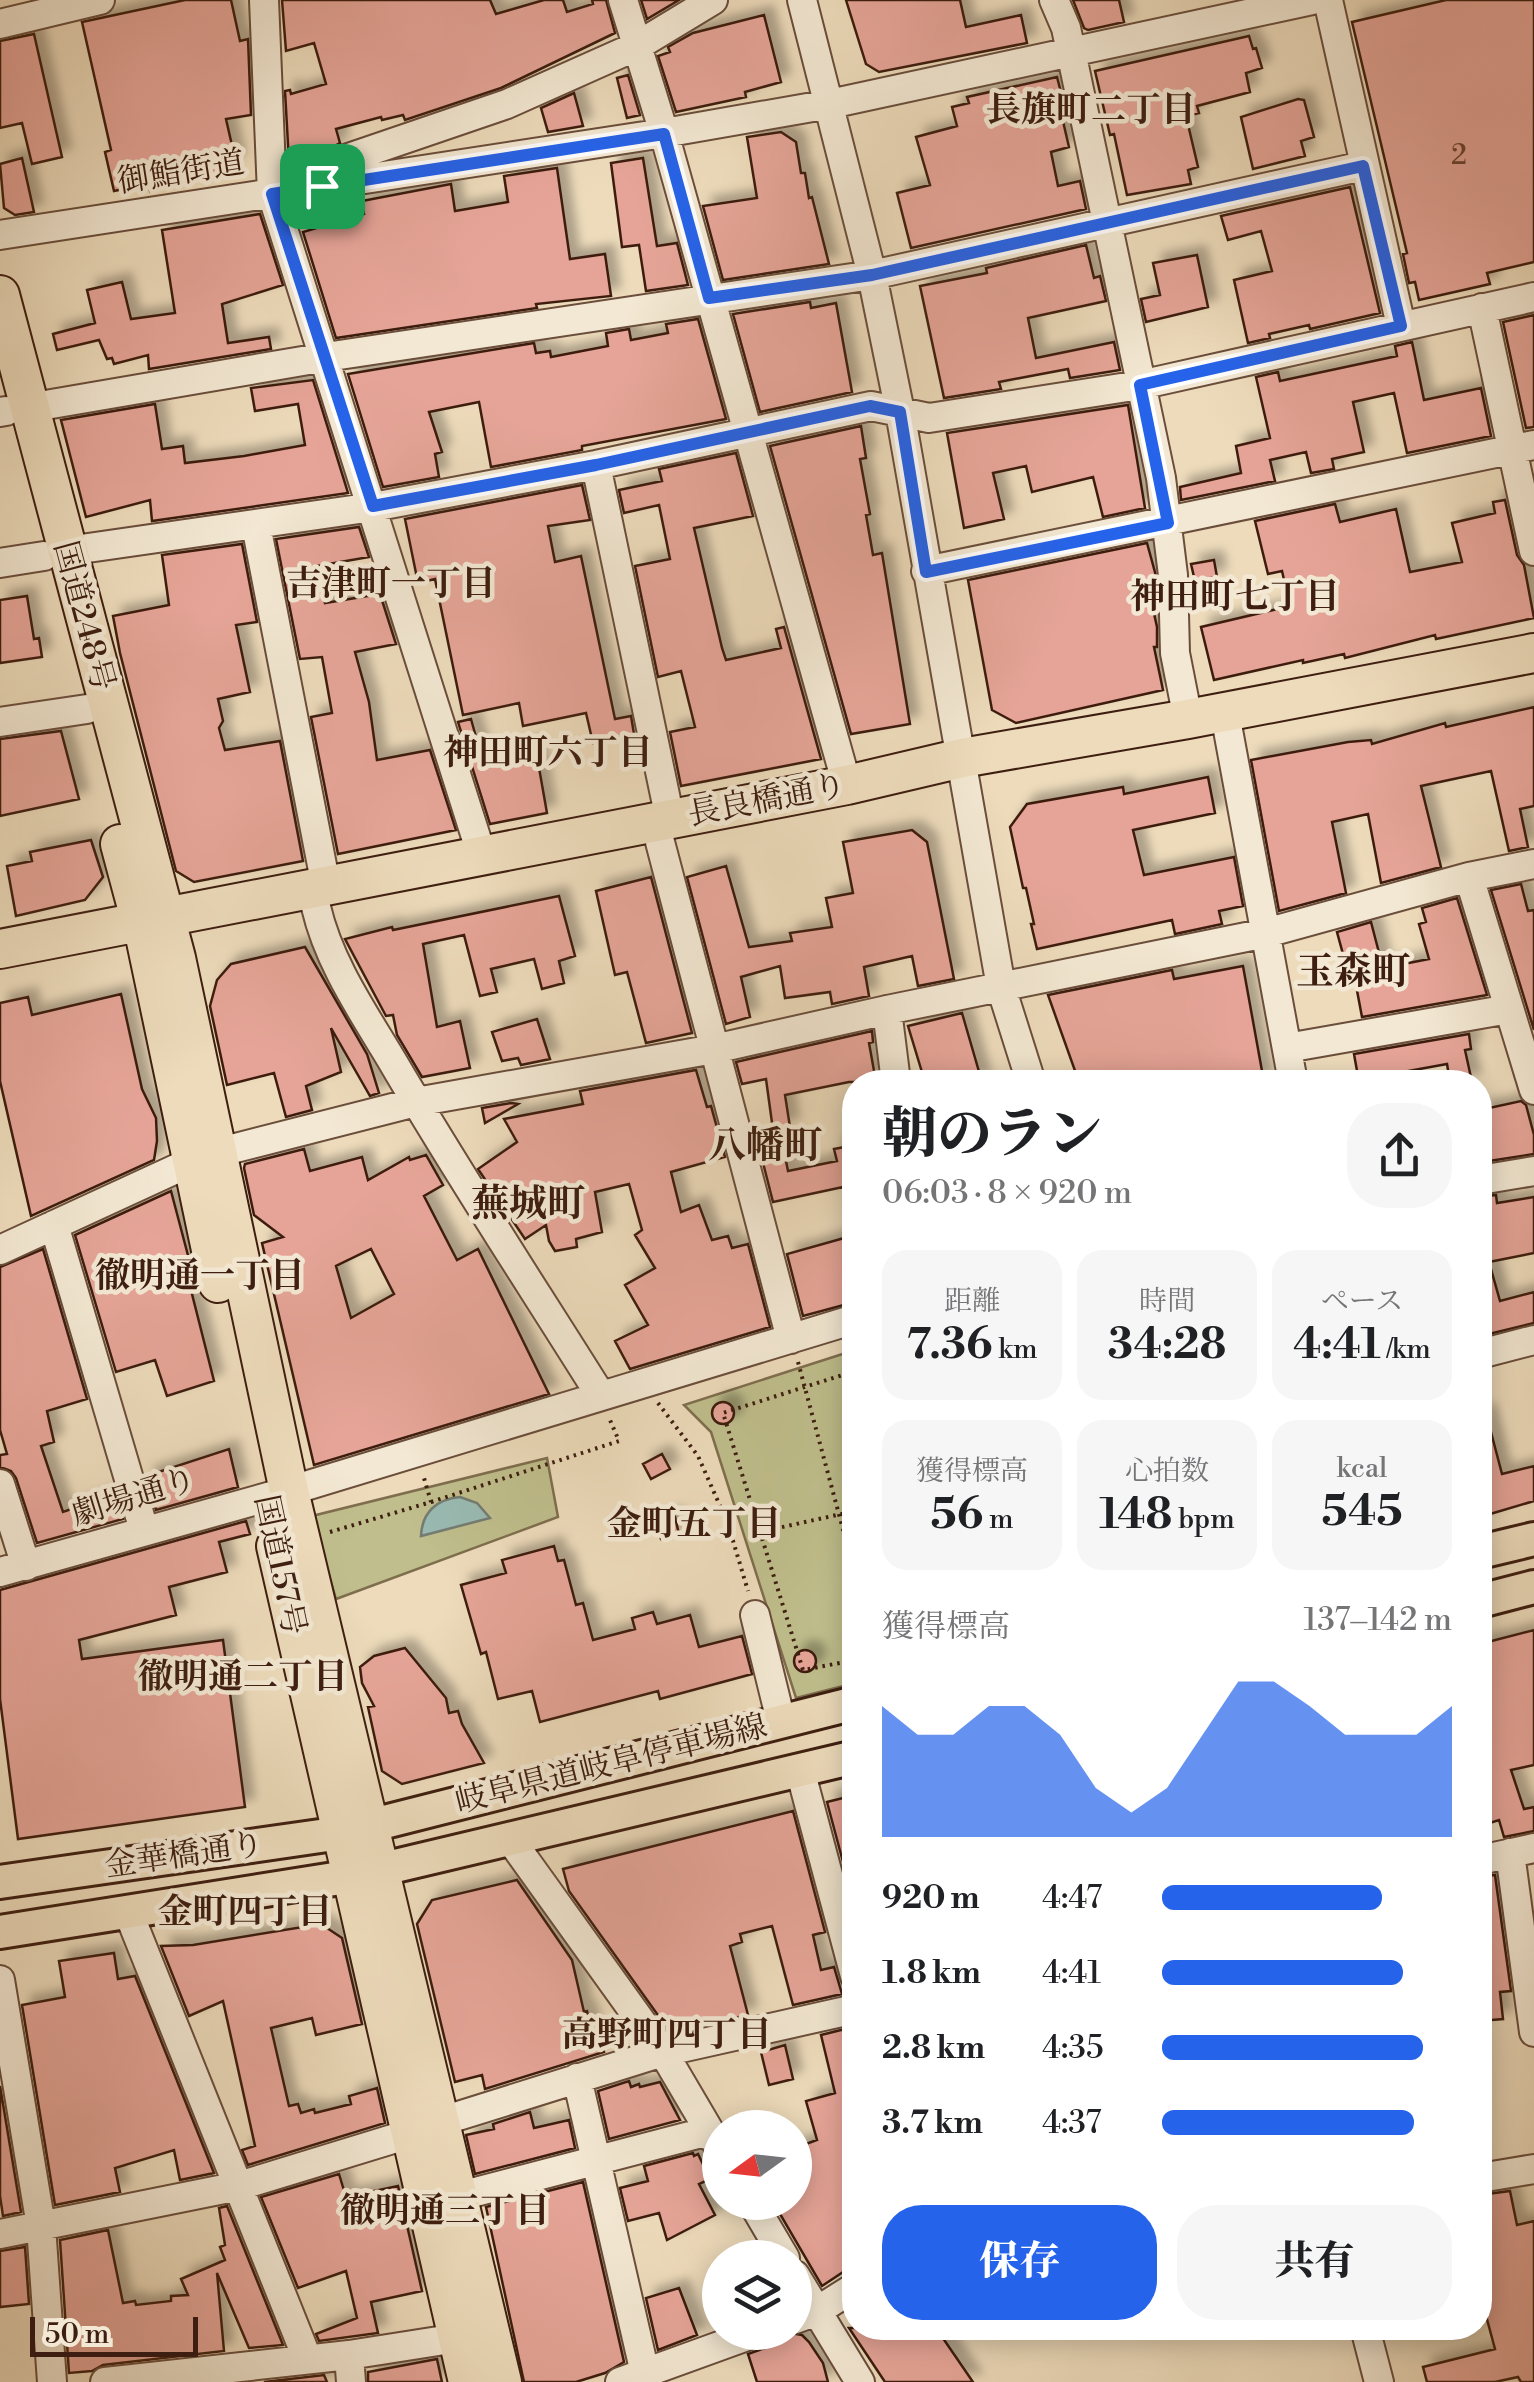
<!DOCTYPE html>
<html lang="ja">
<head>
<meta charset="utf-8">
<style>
	body { margin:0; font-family:"Libre Bodoni","Noto Serif JP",serif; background:#f6f6f6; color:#202124; height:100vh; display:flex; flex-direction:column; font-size:38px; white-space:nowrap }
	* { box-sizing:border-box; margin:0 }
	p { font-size:32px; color:#757577 }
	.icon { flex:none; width:55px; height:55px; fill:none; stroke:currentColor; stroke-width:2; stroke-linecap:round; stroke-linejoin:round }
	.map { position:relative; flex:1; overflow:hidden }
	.sheet { position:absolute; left:842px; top:1070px; width:650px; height:1270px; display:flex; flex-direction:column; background:#fff; border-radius:40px; box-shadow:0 5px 25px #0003 }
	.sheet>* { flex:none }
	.needle { width:65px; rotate:255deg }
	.controls { position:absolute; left:702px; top:2110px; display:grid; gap:20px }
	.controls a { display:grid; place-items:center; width:110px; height:110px; border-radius:50%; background:#fff; box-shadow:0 5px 25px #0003; font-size:50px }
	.scale { position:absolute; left:30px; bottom:25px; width:168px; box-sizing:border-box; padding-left:10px; border:5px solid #3e1e10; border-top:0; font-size:28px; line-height:35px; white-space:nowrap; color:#3e1e10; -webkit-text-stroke:8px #f3e8d3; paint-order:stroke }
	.pin { position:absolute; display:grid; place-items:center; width:85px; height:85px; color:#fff; margin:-42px; border-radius:20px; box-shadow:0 5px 15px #0006 }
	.round { display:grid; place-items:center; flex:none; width:105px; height:105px; border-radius:40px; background:#f6f6f6 }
	.summary { display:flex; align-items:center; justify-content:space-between; height:170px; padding:0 40px }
	h1 { font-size:55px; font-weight:800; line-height:75px }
	.metrics { display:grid; grid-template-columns:repeat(3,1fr); gap:15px; height:170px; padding:10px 40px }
	.metrics div { display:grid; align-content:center; border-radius:25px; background:#f6f6f6; text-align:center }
	.metrics b { font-size:42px; font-weight:800 }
	.metrics small { font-size:28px; font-weight:400 }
	.metrics p { font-size:28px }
	.chart { height:280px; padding:20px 40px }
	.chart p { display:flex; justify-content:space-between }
	.chart svg { width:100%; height:180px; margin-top:10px; fill:#2563eb; opacity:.7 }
	.cta { display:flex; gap:20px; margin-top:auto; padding:20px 40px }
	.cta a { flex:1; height:115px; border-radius:40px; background:#2563eb; color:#fff; font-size:40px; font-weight:800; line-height:115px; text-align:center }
	.cta a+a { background:#f6f6f6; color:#202124 }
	ul { padding:0 40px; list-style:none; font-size:32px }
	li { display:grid; grid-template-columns:160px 120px 1fr; align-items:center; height:75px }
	li i { height:25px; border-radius:12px; background:#2563eb }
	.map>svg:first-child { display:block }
	.green { fill:#bfbe8c; stroke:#7e6e4e; stroke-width:2.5 }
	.water { fill:#99bbb3; stroke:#757c72; stroke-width:2.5 }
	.building { fill:#e5a497; stroke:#3e1e10; stroke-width:2.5; fill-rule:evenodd; filter:url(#shadow) }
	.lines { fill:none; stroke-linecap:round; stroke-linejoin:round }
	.minor-casing { stroke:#6a4d3b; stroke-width:32 }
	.major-casing { stroke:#3e1e10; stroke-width:38 }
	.highway-casing { stroke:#3e1e10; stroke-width:42 }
	.path { stroke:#3e1e10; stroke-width:4; stroke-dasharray:2.5 5; stroke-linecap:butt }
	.minor { stroke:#f3e8d3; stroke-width:28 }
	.major { stroke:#eddbbb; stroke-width:32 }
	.highway { stroke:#eddbbb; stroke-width:38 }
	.route-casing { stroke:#fff; stroke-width:20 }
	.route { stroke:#2563eb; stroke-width:12 }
	.labels { text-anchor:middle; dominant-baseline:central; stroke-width:9; stroke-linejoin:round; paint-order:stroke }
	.number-label { font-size:28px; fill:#684032 }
	.street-label { font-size:32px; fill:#3e1e10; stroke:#f3e8d3 }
	.neighbourhood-label { font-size:35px; font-weight:bold; fill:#3e1e10; stroke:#f3e8d3 }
	.quarter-label { font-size:38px; font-weight:bold; fill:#3e1e10; stroke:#f3e8d3 }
</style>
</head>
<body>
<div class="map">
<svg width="1534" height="2382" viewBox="0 0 1534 2382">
	<defs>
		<filter id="shadow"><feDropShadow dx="9" dy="-9" stdDeviation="5" flood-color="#0004"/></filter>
	</defs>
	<rect width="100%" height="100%" fill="#eddbbb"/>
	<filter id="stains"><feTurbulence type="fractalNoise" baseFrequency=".002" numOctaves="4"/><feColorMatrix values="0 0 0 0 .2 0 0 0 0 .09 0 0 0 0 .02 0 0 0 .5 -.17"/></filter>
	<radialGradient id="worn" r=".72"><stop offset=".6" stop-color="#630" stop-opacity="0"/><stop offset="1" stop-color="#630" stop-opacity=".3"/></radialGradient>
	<path class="green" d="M855,1350V1683L796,1698L711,1432L684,1405Z
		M547,1458L558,1517L336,1599L312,1516Z"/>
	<path class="water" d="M460,1497L477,1503L490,1518L421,1536C422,1512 437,1499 460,1497Z"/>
	<path class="building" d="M185,0H231L240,41L248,39L251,115L226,119L236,163L224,166L225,174L150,191L148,184L114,191L105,152L111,150L82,22Z
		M282,0H490L496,14L544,0H563L567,12L593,4L592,0H606L615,33L501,88L405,120L403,115L382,120L381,117L336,129L340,143L323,152L289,162L285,91L290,90L291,94L326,84L314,43L286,51Z
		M641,0H679L647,19Z
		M846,0H960L966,27L1021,15L1027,43L879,72L866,64Z
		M1073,0H1119L1124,22L1088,30L1084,28Z
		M1446,0H1534V262L1487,273L1490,284L1419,300L1415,282L1409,283L1403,254L1407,253L1352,22Z
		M764,15L781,82L745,92L746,97L676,112L658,56L670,52L668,47L693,33Z
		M34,34L62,157L32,164L22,123L0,128V41Z
		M1249,36L1253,49L1256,48L1262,68L1246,73L1250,92L1197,106L1199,113L1186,116L1198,167L1188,170L1191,184L1127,195L1114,134L1110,135L1095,71Z
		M628,75L640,115L627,118L617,78Z
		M1057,77L1067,116L1062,117L1069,147L1051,152L1058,186L1080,181L1086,209L911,248L897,193L930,185L916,137L957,126L952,107L969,103L967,97Z
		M574,93L583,126L548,132L541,108Z
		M1298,99L1304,100L1314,137L1301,141L1305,156L1253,169L1241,117Z
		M781,132L796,142L801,173H805L809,198L812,197L829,264L723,280L703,206L757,198L747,137Z
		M22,158L34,212L15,215L4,208L0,164Z
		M643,158L657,246L677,243L688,285L646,291L639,245L622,247L611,163Z
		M557,168L570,259L605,254L611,296L536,304L537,308L336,338L303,232L340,221L339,217L364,214L362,201L451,184L455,211L508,202L504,176Z
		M1350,187L1380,313L1310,329L1309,325L1269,334L1270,338L1248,343L1234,280L1272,271L1261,231L1228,240L1221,216Z
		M260,214L283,285L222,304L228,343L269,337L271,349L149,369L148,355L114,364L112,358L107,359L99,340L57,350L53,334L95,323L87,290L122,282L131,319L175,313L162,230Z
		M1086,245L1094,278L1100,276L1106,301L1028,318L1036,358L1114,342L1120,370L1070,378L1068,369L999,382L1001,389L944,398L920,286L987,273L986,268Z
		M1197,255L1208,307L1146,322L1141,299L1160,295L1153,263Z
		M810,302L811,308L836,303L852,392L760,412L733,314Z
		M1534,315V427L1526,428L1503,322Z
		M698,319L726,419L582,446V450L491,467L479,402L429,412L442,452L435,454L439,477L383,487L348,374L534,343L536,353L550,351L551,357L608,346L606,333L629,329L631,340L668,333L666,324Z
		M1412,342L1424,400L1481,388L1491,436L1407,453L1394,393L1353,402L1364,452L1332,459L1334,469L1311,473L1306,452L1270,460L1275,481L1181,500L1180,487L1241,473L1236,446L1270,438L1256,377L1278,372L1280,381L1397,356L1395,346Z
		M313,380L348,493L152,521L150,500L86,517L61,420L155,404L162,449L183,446L185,463L244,456L305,445L298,404L255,411L251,388Z
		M1128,405L1145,508L1103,517L1093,477L1032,492L1026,466L993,473L1004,519L964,528L947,433Z
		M861,426L866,458L860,459L870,514L866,515L873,555L882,553L910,724L851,734L770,446Z
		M736,453L753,516L694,528L722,648L726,660L781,648L776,629L784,627L821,759L681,786L670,732L695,727L681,671L658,677L635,566L670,559L659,505L624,513L619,490L662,481L659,469Z
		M582,485L590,520L548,526L555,562L581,556L615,719L631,716L634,734L593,743L586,713L523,726L519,703L463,715L435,579L418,583L405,519Z
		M1505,500L1517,555L1524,565L1534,618L1436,639L1435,635L1345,658L1344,654L1303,663V660L1214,680L1201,627L1290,606L1282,571L1268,574L1255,521L1335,504L1340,522L1396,509L1410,572L1462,562L1452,523L1495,513L1493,502Z
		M359,527L369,557L317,566L325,603L380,594L396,644L355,652L369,702L377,760L430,750L456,830L338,854L311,717L332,713L322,657L300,659L276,539Z
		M1147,543L1156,576V588L1149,591L1157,627V647H1154L1163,690L1016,723L992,710L968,580Z
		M242,544L257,622L236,625L250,692L218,699L223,721L219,728L225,750L280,741L303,861L194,882L176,871L120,653L113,616L169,605L162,555Z
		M1214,560L1217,577L1195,581L1191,564Z
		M27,596L34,639L39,638L42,657L0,663V600Z
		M1534,707V806L1520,809L1528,847L1509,851L1491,771L1421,786L1441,867L1381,883L1368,814L1332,822L1346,893L1279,911L1251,760L1348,742L1371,740L1372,744L1445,723L1446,727Z
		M471,719L481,755L535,745L547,813L490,824L458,722Z
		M61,731L79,799L0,816V739Z
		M1208,777L1215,813L1133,830L1144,875L1234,857L1243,906L1219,911L1222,924L1175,934L1172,920L1037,949L1031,924H1034L1026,888H1023L1010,827L1027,804L1123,787L1124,794Z
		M912,830L927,842L954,979L918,986L912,956L864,967L869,996L832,1004L830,992L785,998L780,966L741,977L750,1017L726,1024L687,877L726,866L749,947L792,941L790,933L832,927L826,898L853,893L843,842Z
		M91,840L103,877L85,900L16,916L7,866L32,861L30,852Z
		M651,877L692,1033L646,1043L627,972L615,975L596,891Z
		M1521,884L1528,911L1534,910V1030L1491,890Z
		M559,896L575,956L559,961L564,983L542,989L534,959L491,969L497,992L480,996L464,935L423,944L437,1027L460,1021L470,1068L422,1077L397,1035L393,1015L386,1016L345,939L392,927L393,930Z
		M1457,898L1487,995L1362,1017L1352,964L1346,965L1337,932L1371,922L1383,968L1429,959L1419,924L1426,922L1422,908Z
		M305,947L367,1054L379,1093L370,1096L331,1028L341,1072L306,1086L312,1110L286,1117L274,1073L227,1085L210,1006L217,980L231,964Z
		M1243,966L1264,1082H1079L1048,995L1172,970L1174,979Z
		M121,994L142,1089L156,1118L157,1141L154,1160L31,1216L0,1081V1003L28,997L32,1015Z
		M962,1013L982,1082H925L908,1026Z
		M537,1019L550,1059L521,1065L518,1058L502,1061L492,1032Z
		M872,1031L873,1042L869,1043L876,1082H849L785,1095L790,1127L773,1130L766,1079L742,1084L736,1062Z
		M1469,1034L1471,1049L1465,1050L1472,1082H1450L1447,1064L1403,1072L1405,1082H1359L1354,1054Z
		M696,1070L707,1107L711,1106L725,1157L671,1172L681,1212L699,1205L712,1240L728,1236L732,1248L748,1244L770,1327L630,1369L615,1341L648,1325L625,1285L655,1268L635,1235L642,1230L629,1184L595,1192L602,1232L576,1239L577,1247L555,1251L549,1241L546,1225L525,1239L478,1169L517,1142L504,1119L583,1104L580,1091Z
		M1521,1101L1526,1105L1534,1135V1154L1489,1161L1480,1110Z
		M511,1103L518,1104L485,1123L482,1108Z
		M855,1145V1208L848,1209L843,1187L773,1202L760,1151L783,1146L788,1171L837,1161L834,1149Z
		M304,1149L310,1171L362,1157L368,1180L409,1157L410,1160L426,1155L443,1185L424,1196L457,1260L478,1249L549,1394L314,1465L262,1243L283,1237L254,1215L244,1168L245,1164ZM371,1249L394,1294L351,1318L336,1266Z
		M171,1191L190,1263L194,1289L191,1290L214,1381L167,1396L155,1360L116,1372L75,1235Z
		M1496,1195L1497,1203L1534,1197V1253L1489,1262L1500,1301L1534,1292V1323L1489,1334L1480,1298V1197Z
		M855,1235V1302L803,1316L787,1254Z
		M43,1249L87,1399L47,1411L54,1442L41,1446L63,1512L115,1494L123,1519L37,1543L16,1478L11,1471L0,1467V1455L7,1454L0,1430V1267Z
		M712 1413a11 11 0 1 1 22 0a11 11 0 1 1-22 0Z
		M1486,1413L1502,1474L1534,1466V1501L1480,1517V1414Z
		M229,1449L238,1487L156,1510L146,1476Z
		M662,1454L670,1469L651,1479L643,1464Z
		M675,1517L679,1534L661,1539L656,1522Z
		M246,1521L250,1534L219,1542L227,1572L169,1587L176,1615L79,1640L82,1659L223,1640L245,1807L18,1839L0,1699V1590Z
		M554,1546L558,1561L564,1560L576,1605L583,1603L593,1640L635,1629L632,1618L653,1612L657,1624L690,1615L699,1647L742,1636L752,1674L660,1699L658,1691L540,1722L532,1691L498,1699L486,1652L481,1654L461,1585L506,1573L502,1560Z
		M1534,1630V1765L1511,1770L1524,1809L1534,1807V1831L1504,1837L1499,1820L1480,1826V1644Z
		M405,1648L446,1698L449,1713L458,1711L462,1724L484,1763L402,1784L382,1771L368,1707L374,1706L362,1683L360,1667L374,1656Z
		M794 1661a11 11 0 1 1 22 0a11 11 0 1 1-22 0Z
		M855,1795V1907L827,1802Z
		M793,1811L825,1932L813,1935L821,1970L834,1967L842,1994L793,2005L772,1926L740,1934L742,1942L730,1946L748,2015L670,2032L569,1891L563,1869Z
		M1495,1875L1511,1991L1500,1992L1503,2019L1480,2021V1877Z
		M517,1880L572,1960L584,2012L587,2011L594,2038L600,2037L604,2052L485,2089L482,2075L455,2082L417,1924L432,1900Z
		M321,1924L342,1938L362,2024L316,2035L312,2018L271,2028L289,2106L298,2104L301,2113L314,2109L315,2113L351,2104L349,2096L377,2088L385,2123L248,2165L242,2150L255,2146L223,2001L189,2016L161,1946L193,1945Z
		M114,1953L118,1979L135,1976L214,2173L180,2180L174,2150L115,2168L120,2192L55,2205L22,2005L65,1997L59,1961Z
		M853,2027L855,2264L822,2286L773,2202H795V2148L817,2140L806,2101L835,2093L821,2035Z
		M785,2045L793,2079L769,2085L761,2052Z
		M629,2081L631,2087L639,2084L640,2087L660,2082L680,2120L609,2139L598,2091Z
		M0,2086L21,2212L3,2216L0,2196Z
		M530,2112L534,2128L569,2120L575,2148L475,2174L466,2135L494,2129L493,2124Z
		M693,2153L694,2156L698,2154L710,2179L699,2184L715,2215L667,2240L659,2213L628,2221L620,2188L648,2181L644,2166Z
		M339,2174L346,2197L398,2186L422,2291L371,2302L378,2333L319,2341L316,2334L357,2318L346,2271L298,2288L261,2197Z
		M583,2182L624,2362L605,2373L576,2382H524L486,2207Z
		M1510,2191L1517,2225L1534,2221V2382H1521L1518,2377L1495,2382H1427L1423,2367L1495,2349L1485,2312L1480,2313V2195Z
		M227,2206L283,2345L249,2348L217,2273L224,2351L103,2365L92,2371L69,2373L60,2240L108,2230L123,2303L135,2301L136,2305L171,2301V2296L188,2295L181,2279L225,2260L220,2247L225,2245L219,2208Z
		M25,2247L29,2304L0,2307V2251Z
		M679,2288L697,2335L658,2350L646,2298Z
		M849,2328H936L973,2382H885Z
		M784,2332L802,2335L809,2342L823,2363L828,2382H757L748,2354L765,2348L775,2335Z
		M437,2359L442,2382H368V2372Z
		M324,2375L327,2382H264Z"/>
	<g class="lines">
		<g class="minor-casing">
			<path id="minor" d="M264,0L272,194L482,856
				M623,0L664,133L847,785
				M802,0L872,275L900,412L1001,987L1031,1082
				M1054,0L1066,28L1161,478L1173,575L1175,653L1188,719
				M1328,0L1401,326
				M0,24L100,0
				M323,186L337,162L507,104L637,46L713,0
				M0,235L664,133L830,104L1312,0
				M1482,308L1534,551
				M28,408L326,357L872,275L1363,166
				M0,412L6,411
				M596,465L670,819
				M256,525L326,886
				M67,551L373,507L596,465L871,406L929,418L1140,385L1534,297
				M0,563L44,556
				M926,571L1534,445
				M0,722L87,709
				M1228,730L1293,1082
				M660,842L791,1339
				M1469,877L1534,1090
				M316,907C329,964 365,1015 394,1064C460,1177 532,1286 601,1396
				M887,1010L896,1082
				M1287,1048L1509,1009
				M216,1153L416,1102L714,1049L887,1010L1266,933L1469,877L1534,864
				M1480,1180L1534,1171
				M54,1225L144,1530
				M0,1250L191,1162
				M1480,1354L1534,1340
				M0,1484L26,1566
				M0,1572L289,1491L855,1319
				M755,1615L781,1721
				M800,1770L855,1976
				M510,1839L663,2052L720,2149
				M1510,1853L1534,2032
				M1480,1860L1534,1848
				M129,1914L307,2358
				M0,1980L41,2226L52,2382
				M577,2078L647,2382
				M439,2122L663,2052L855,2009
				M1480,2178L1534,2169
				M456,2197L709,2131
				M752,2202L785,2258
				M0,2234L239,2186L409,2134
				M795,2275L860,2382
				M795,2319L817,2311L855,2287
				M1365,2328L1379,2382
				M349,2355L351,2382
				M105,2382L349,2355L451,2339L456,2334
				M620,2382L758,2332"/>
		</g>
		<g class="major-casing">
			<path id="major" d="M1480,1552L1534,1539
				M1480,1601L1534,1587
				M0,1882L341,1833L855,1703
				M0,1932L353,1876L855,1757"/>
		</g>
		<g class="highway-casing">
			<path id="highway" d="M0,295L176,958L289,1491L502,2382
				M120,844L146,941L218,1283
				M0,949L847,785L962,758L1188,719L1534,653
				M276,1546L468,2382"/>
		</g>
		<path class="path" d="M798,1362L855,1574
			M855,1371L723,1413L803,1670L855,1660
			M658,1403L698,1456L728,1524L748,1591
			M431,1502L619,1441L610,1420
			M330,1532L431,1502L424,1478
			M760,1532L855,1511"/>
		<use href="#minor" class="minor"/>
		<use href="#major" class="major"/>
		<use href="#highway" class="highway"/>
	</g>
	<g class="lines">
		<g class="route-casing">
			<path id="route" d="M664,134L709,298L872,275L1363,166L1401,326L1140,385L1168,523L926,572L900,412L870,406L596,465L373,506L272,194Z"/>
		</g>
		<use href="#route" class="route"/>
	</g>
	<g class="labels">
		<g class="number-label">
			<text x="1459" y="155">2</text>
		</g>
		<g class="street-label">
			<text transform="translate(181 172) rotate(-9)">御鮨街道</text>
			<text transform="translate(84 616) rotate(75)">国道248号</text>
			<text transform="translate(767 800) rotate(-11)">長良橋通り</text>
			<text transform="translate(134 1497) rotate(-17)">劇場通り</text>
			<text transform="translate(280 1565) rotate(78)">国道157号</text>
			<text transform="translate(611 1764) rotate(-14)">岐阜県道岐阜停車場線</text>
			<text transform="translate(184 1855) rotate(-8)">金華橋通り</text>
		</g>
		<g class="neighbourhood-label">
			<text x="1091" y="110">長旗町二丁目</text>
			<text x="391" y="584">吉津町一丁目</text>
			<text x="1235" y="597">神田町七丁目</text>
			<text x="548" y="753">神田町六丁目</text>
			<text x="200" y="1276">徹明通一丁目</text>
			<text x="694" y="1524">金町五丁目</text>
			<text x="243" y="1677">徹明通二丁目</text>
			<text x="245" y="1912">金町四丁目</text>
			<text x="667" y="2035">高野町四丁目</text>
			<text x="445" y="2211">徹明通三丁目</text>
		</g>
		<g class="quarter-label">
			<text x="1353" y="972">玉森町</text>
			<text x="765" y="1146">八幡町</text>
			<text x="528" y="1204">蕪城町</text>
		</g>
	</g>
	<rect width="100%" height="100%" filter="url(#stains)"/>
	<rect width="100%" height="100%" fill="url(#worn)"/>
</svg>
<div class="controls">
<a><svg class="needle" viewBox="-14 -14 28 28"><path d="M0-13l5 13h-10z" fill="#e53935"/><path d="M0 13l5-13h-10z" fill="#757577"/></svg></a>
<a><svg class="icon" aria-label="layers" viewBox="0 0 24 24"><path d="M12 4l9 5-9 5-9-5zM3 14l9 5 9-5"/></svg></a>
</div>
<div class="scale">50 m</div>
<div class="pin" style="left:322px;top:186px;background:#1e9e55"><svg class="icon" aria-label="arrive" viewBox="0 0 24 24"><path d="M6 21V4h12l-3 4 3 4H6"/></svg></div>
<section class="sheet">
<div class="summary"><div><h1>朝のラン</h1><p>06:03 · 8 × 920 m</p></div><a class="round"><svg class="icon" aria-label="share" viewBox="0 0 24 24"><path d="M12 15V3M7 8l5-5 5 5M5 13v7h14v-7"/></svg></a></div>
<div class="metrics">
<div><p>距離</p><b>7.36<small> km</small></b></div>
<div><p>時間</p><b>34:28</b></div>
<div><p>ペース</p><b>4:41<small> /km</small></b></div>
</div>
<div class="metrics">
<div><p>獲得標高</p><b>56<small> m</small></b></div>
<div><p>心拍数</p><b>148<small> bpm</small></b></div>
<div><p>kcal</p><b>545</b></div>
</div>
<div class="chart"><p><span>獲得標高</span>137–142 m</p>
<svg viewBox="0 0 160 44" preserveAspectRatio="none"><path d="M0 44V12L10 19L20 19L30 12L40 12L50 19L60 32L70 38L80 32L90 19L100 6L110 6L120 12L130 19L140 19L150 19L160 12V44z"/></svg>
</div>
<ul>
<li><b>920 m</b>4:47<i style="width:76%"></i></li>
<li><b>1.8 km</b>4:41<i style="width:83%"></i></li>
<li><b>2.8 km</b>4:35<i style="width:90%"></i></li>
<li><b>3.7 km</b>4:37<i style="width:87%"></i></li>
</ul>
<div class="cta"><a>保存</a><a>共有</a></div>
</section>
</div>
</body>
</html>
